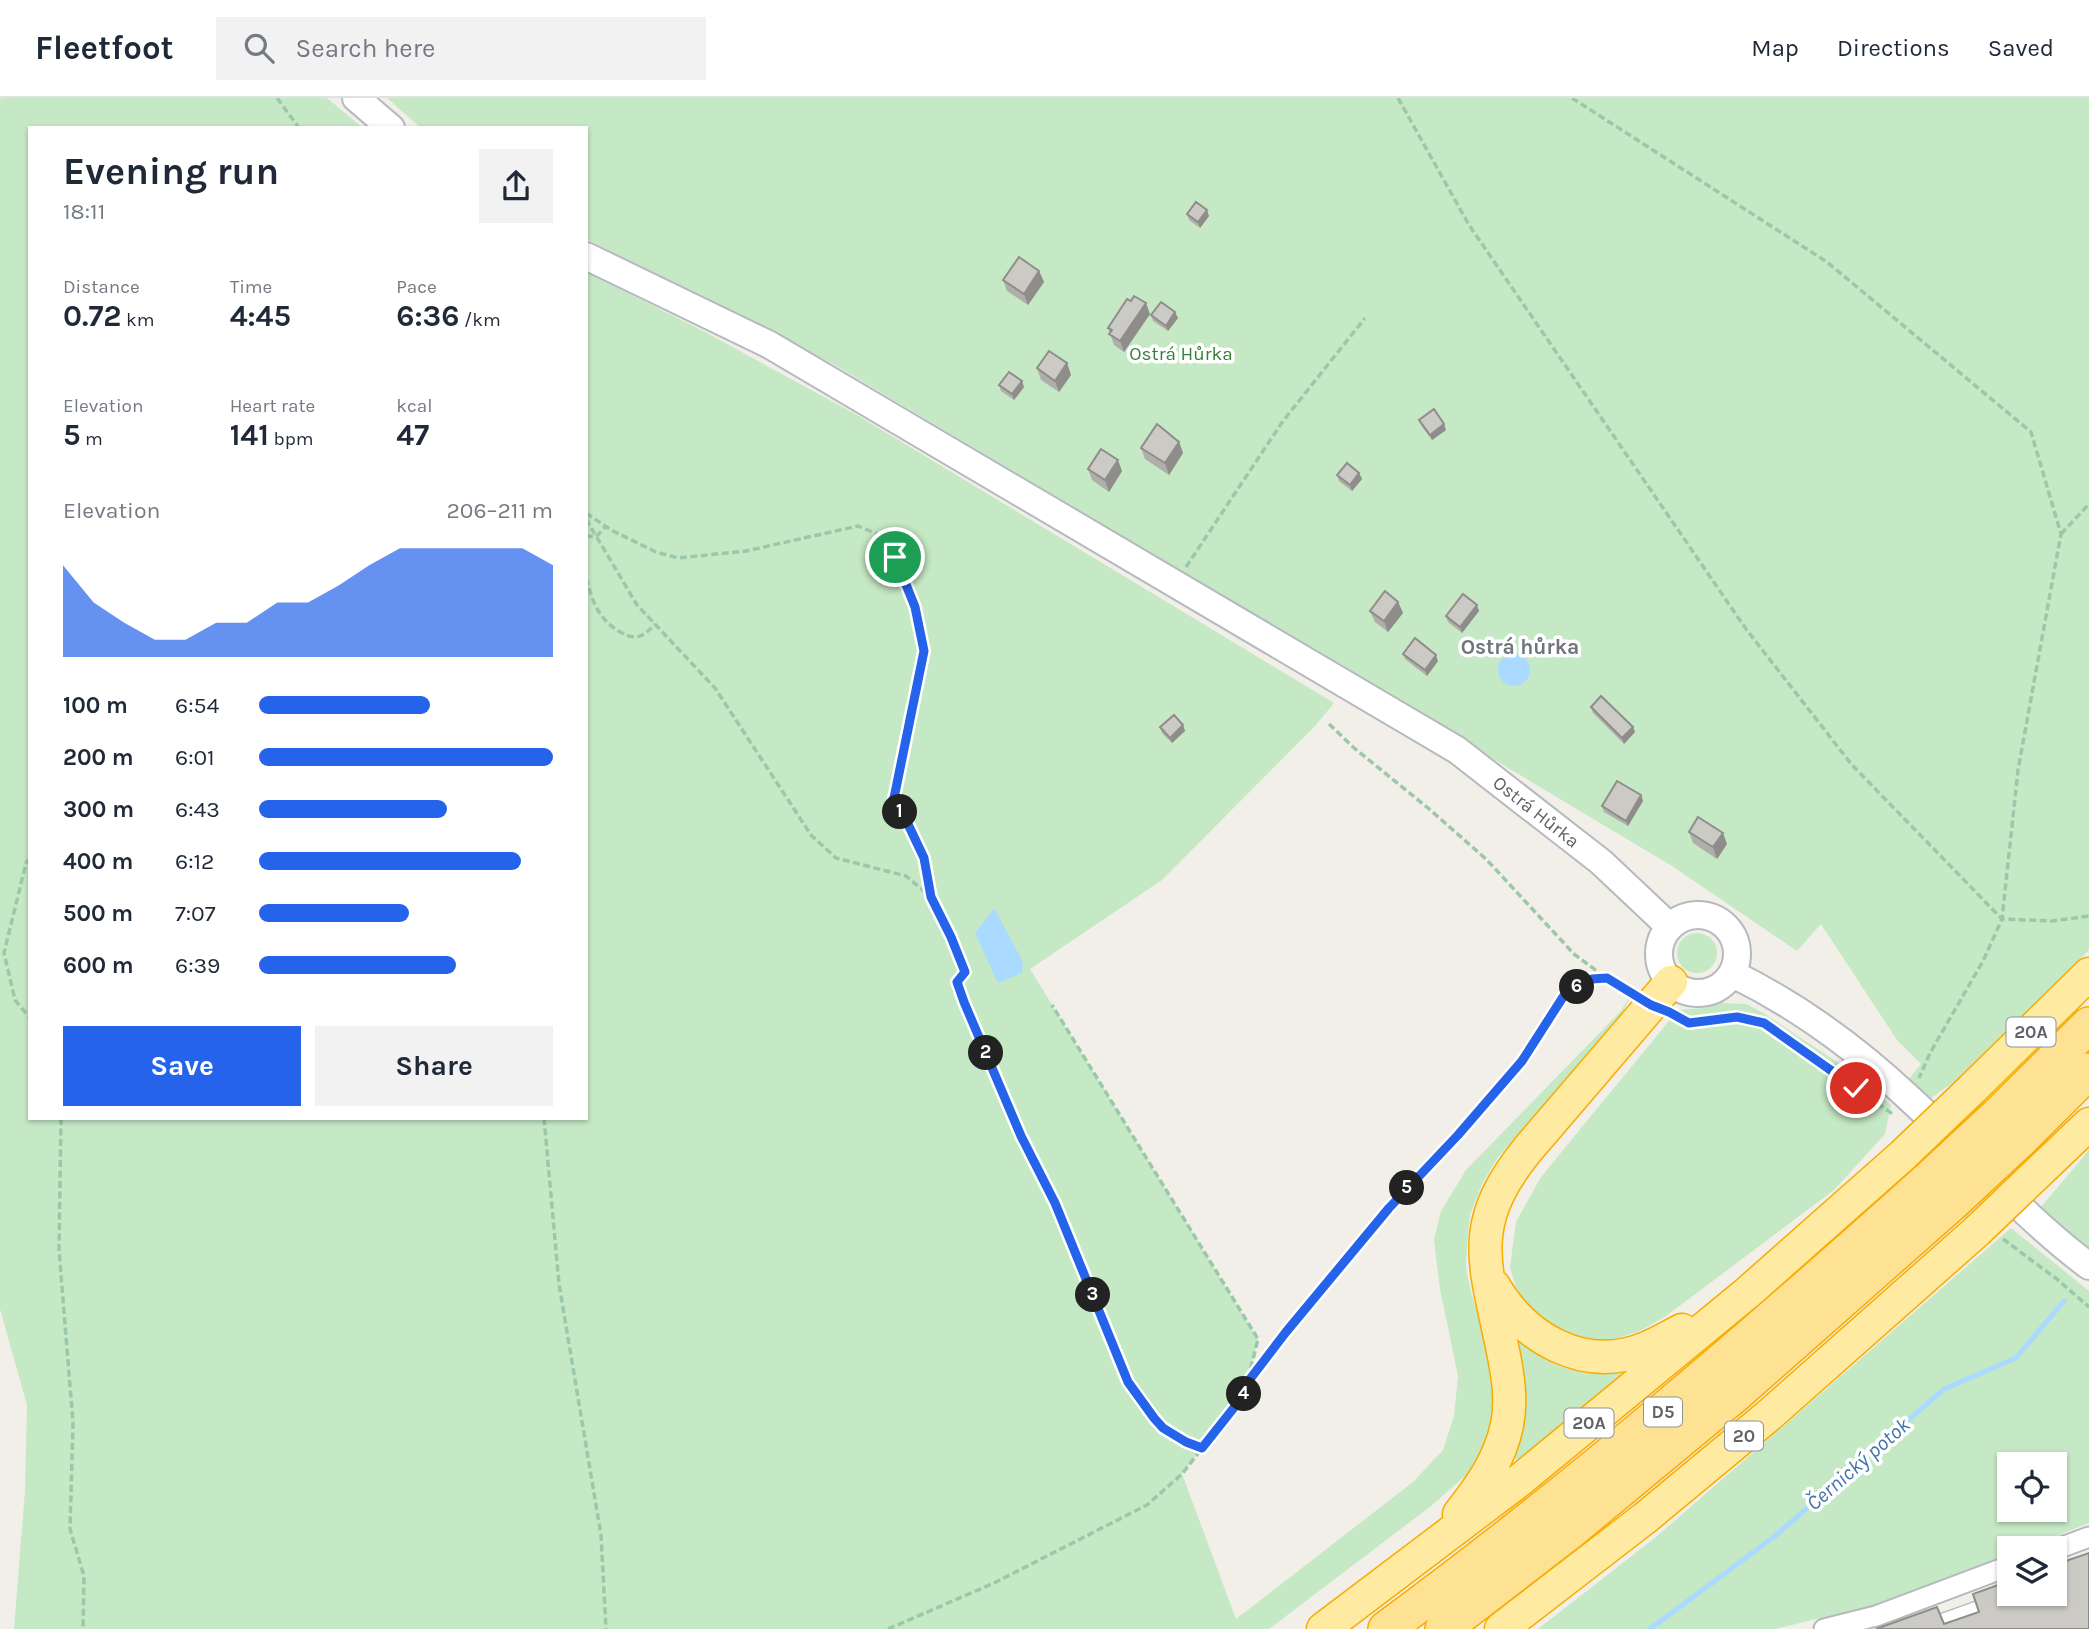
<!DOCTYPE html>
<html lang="en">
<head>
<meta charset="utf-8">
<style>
	body { margin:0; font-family:Karla,sans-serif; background:#f2f2f3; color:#1f2937; height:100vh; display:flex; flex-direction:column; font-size:26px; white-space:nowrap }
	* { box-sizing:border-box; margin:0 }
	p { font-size:23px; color:#747a83 }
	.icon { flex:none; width:38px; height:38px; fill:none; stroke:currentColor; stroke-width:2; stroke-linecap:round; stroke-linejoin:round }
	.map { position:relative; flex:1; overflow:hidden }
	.details { position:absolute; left:28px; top:28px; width:560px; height:994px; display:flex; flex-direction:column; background:#fff; border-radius:0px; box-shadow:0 2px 5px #0004 }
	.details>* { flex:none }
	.fabs { position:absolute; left:1997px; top:1354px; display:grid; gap:14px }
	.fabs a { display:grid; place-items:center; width:70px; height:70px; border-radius:0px; background:#fff; box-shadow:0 2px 5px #0004; font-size:35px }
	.pin { position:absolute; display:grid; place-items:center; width:60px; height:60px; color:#fff; margin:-30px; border:4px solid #fff; border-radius:50%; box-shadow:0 2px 7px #0007 }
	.km { position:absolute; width:35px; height:35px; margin:-18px; border-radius:50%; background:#222; color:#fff; font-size:19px; line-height:35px; text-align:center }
	.round { display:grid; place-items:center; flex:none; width:74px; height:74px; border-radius:0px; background:#f2f2f3 }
	.headline { display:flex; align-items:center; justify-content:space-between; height:119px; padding:0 35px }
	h1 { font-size:38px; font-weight:700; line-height:52px }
	.stats { display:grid; grid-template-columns:repeat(3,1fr); gap:10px; height:119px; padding:7px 35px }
	.stats div { display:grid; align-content:center }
	.stats b { font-size:30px; font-weight:700 }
	.stats small { font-size:19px; font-weight:400 }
	.stats p { font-size:19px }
	.chart { height:196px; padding:14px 35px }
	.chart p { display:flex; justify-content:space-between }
	.chart svg { width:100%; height:126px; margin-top:7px; fill:#2563eb; opacity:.7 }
	.action { display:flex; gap:14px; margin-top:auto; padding:14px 35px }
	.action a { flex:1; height:80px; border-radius:0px; background:#2563eb; color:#fff; font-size:28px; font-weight:700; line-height:80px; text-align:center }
	.action a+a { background:#f2f2f3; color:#1f2937 }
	ul { padding:0 35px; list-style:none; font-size:23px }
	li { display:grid; grid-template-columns:112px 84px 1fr; align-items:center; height:52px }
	li i { height:18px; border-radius:9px; background:#2563eb }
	header { display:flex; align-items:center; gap:42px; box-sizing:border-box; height:98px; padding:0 35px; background:#fff; border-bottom:2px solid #e0e1e3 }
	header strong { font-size:33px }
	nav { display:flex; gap:38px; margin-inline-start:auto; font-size:24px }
	.search { width:490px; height:63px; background:#f2f2f3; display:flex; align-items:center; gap:18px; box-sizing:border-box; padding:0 24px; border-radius:0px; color:#747a83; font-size:26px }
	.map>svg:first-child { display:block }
	.green { fill:#c5e8c5; fill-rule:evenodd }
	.water { fill:#aadaff }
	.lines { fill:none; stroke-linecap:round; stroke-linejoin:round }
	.stream { stroke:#aadaff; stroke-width:5 }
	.service-casing { stroke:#b5b8bc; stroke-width:13 }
	.minor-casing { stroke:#b5b8bc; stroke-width:23 }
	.secondary-casing { stroke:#b6babf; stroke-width:30 }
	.trunk-casing { stroke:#f9ab00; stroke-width:35 }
	.motorway-casing { stroke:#f9ab00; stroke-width:38 }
	.path { stroke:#9cc7a9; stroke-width:3.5; stroke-dasharray:7 3.5; stroke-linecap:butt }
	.service { stroke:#fff; stroke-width:10 }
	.minor { stroke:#fff; stroke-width:19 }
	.secondary { stroke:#fff; stroke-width:26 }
	.trunk { stroke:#feeaa1; stroke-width:32 }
	.motorway { stroke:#fde293; stroke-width:35 }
	.trunk-bridge-casing { stroke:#f9ab00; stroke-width:35; stroke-linecap:butt }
	.motorway-bridge-casing { stroke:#f9ab00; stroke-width:38; stroke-linecap:butt }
	.trunk-bridge { stroke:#feeaa1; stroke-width:32 }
	.motorway-bridge { stroke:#fde293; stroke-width:35 }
	.wall { fill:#afaea9 }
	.shaded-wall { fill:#8f8d8a }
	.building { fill:#cccac5; stroke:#8f8d8a; stroke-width:2 }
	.route-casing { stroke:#fff; stroke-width:14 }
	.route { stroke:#2563eb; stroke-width:9 }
	.labels { text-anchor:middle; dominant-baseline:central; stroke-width:7; stroke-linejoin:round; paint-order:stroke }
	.shield { fill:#fff; stroke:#8f9295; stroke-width:2 }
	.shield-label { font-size:18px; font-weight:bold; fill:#5f6368 }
	.park-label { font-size:19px; fill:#348238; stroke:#fff }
	.street-label { font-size:19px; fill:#5f6368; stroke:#fff }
	.neighbourhood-label { font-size:21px; font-weight:bold; fill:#70757a; stroke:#fff }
	.water-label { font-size:21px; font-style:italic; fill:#4174aa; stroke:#fff }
</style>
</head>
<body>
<header>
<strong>Fleetfoot</strong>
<div class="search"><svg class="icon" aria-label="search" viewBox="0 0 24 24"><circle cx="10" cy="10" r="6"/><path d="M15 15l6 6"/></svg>Search here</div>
<nav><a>Map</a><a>Directions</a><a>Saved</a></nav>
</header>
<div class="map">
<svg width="2089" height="1531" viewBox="0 0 2089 1531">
	<rect width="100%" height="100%" fill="#f1efe8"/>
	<path class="green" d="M3,0H327L363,30H30V1020H586V174L705,234L857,317L1334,605L1315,628L1162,782L1030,871L1258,1241L1244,1297L1182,1376L1236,1521L1413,1384L1443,1352L1454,1318L1458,1278L1440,1191L1434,1142L1441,1113L1466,1072L1621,913L1636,888L1619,921L1498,1059L1482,1086L1470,1117L1467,1147L1466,1170L1472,1198L1492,1259L1501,1299L1480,1365L1431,1408L1269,1531H14L25,1392L27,1307L0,1211V1Z
		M387,0H2089V852L1970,973L1925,1004L1905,986L1921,966L1897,942L1821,826L1797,853L1672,768L835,267L586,141V30H421Z
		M1677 855a20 20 0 1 1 40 0a20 20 0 1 1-40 0Z
		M1719,905L1746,906L1765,916L1846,970L1891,1007L1885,1036L1834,1092L1666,1218L1640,1233L1609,1243L1576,1245L1521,1207L1510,1169L1516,1124L1541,1079L1678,912L1705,910Z
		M2089,1052V1155L2041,1109Z
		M2011,1130L2089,1193V1425L2023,1451H2009V1456L1882,1505L1775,1531H1538L1656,1439ZM2009,1367H2054V1412H2009Z
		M1515,1238C1558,1277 1578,1277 1633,1269L1518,1365L1515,1360C1520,1342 1526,1324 1526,1305C1526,1283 1520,1260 1515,1238Z"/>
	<path class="water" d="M1498 572a16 16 0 1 1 32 0a16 16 0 1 1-32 0Z
		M994,810L1023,864L1022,875L998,885L975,835Z"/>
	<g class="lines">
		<path class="stream" d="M1650,1531L1775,1438L1944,1291L2016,1260L2064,1203"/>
		<g class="service-casing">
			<path id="service" d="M1914,1531L2012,1496"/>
		</g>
		<g class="minor-casing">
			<path id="minor" d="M2054,1452L2089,1439
				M1824,1531L1876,1518L2009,1468"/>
		</g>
		<g class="secondary-casing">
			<path id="secondary" d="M356,0L391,30
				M586,158L768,246L1457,652L1601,764L1670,829
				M1659 856a39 39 0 1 1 78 0a39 39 0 1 1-78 0Z
				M1733,876C1798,908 1857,951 1910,1001C1970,1056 2023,1119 2089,1168"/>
		</g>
		<g class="trunk-casing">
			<path id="trunk" d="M1972,991L2089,876
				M2046,1067L2089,1026
				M1494,1188C1524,1240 1583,1275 1644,1251C1657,1246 1670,1238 1682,1232
				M1459,1416C1480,1389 1500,1362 1507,1327C1512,1302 1508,1278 1503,1253C1485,1165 1466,1127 1528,1051L1671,884
				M1323,1531L1520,1382L1747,1195L1903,1057
				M1501,1531L1645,1420L1768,1318L1977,1133"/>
		</g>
		<g class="motorway-casing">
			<path id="motorway" d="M1998,1017L2089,927
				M2021,1041L2089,973
				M1386,1531C1575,1392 1753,1239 1928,1082
				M1443,1531L1569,1434L1738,1294L1951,1106"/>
		</g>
		<path class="path" d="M277,0L299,30
			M1398,0L1469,127L1746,531L1852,667L2002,821L2052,823L2089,818
			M1572,0L1827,164L2031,334L2061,436L2018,672L2002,821L1983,863L1930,955L1919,980
			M586,415L611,432L656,454L678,460L746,453L858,428L882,438L895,459L915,509L924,553L893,705C917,739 924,759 931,799
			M586,421L637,507L715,590L811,737L836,760L906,778L931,799L951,839L965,874L957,885L964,904L1021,1038L1055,1105L1128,1284L1154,1320L1163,1330L1186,1344L1202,1350
			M2061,436L2089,406
			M586,438L596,439L606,428
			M1186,469L1283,323L1365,220
			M586,480C593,504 598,522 622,535C637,543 644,538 655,526
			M1329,626L1353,649L1428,710L1486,761L1574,856L1605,879
			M30,760L26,765L4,855L15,902L30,920
			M1675,918L1689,925L1737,919L1764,925L1894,1017
			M61,1020L59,1152L73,1325L70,1431L84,1478L83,1531
			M544,1020L559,1186L601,1437L606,1531
			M2003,1141L2058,1182L2089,1209
			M1248,1283C1294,1224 1339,1164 1389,1109C1432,1061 1477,1016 1518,967C1540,942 1550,903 1580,887C1601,875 1614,884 1633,896
			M888,1531L994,1485L1147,1407L1182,1376L1244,1297L1258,1241L1052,907"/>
		<use href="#service" class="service"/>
		<use href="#minor" class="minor"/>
		<use href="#secondary" class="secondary"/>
		<use href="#trunk" class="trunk"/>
		<use href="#motorway" class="motorway"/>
		<g class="trunk-bridge-casing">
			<path id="trunk-bridge" d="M1903,1057L1972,991
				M1977,1133L2046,1067"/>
		</g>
		<g class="motorway-bridge-casing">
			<path id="motorway-bridge" d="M1928,1082L1998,1017
				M1951,1106L2021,1041"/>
		</g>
		<use href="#trunk-bridge" class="trunk-bridge"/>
		<use href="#motorway-bridge" class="motorway-bridge"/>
	</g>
	<path class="wall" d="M1187,116L1209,118L1200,130L1189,122Z
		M1039,173L1044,184L1028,207L1007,193L1003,182Z
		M1150,216L1124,254L1114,247L1108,230Z
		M1151,217L1178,220L1168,233L1153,223Z
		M1067,265L1071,277L1059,294L1041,282L1037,270Z
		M999,287L1024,289L1014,302L1001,293Z
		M1419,322L1446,332L1432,342L1421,327Z
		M1179,344L1183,355L1169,377L1145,361L1141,350Z
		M1088,371L1122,373L1109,394L1092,382Z
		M1359,375L1362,381L1352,393L1339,383L1337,377Z
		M1398,504L1403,515L1388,534L1375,524L1370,513Z
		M1477,507L1479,513L1462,535L1448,524L1446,518Z
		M1403,556L1438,563L1427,578L1405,561Z
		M1591,609L1633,629L1635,634L1624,646L1593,615Z
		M1183,627L1185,633L1172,645L1162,635L1160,629Z
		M1641,697L1643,703L1628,728L1604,714L1602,708Z
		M1689,734L1727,746L1717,761L1693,745Z"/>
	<path class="shaded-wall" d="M1207,112L1209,118L1200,130L1198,124Z
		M1039,173L1044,184L1028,207L1024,196Z
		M1146,205L1150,216L1124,254L1120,243Z
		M1175,214L1178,220L1168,233L1166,228Z
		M1067,265L1071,277L1059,294L1055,283Z
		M1022,283L1024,289L1014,302L1012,296Z
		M1444,326L1446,332L1432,342L1430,337Z
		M1179,344L1183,355L1169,377L1165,365Z
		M1118,362L1122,373L1109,394L1105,382Z
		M1359,375L1362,381L1352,393L1350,387Z
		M1398,504L1403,515L1388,534L1384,523Z
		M1477,507L1479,513L1462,535L1460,529Z
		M1436,557L1438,563L1427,578L1425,572Z
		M1183,627L1185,633L1172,645L1170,640Z
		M1633,629L1635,634L1624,646L1622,640Z
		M1641,697L1643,703L1628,728L1626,723Z
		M1723,735L1727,746L1717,761L1713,749Z"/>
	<path class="building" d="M1196,104L1207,112L1198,124L1187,116Z
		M1019,159L1039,173L1024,196L1003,182Z
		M1134,198L1146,205L1120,243L1109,236L1112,232L1108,230L1127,201L1131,203Z
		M1161,204L1175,214L1166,228L1151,217Z
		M1049,253L1067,265L1055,283L1037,270Z
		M1009,274L1022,283L1012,296L999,287Z
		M1434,311L1444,326L1430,337L1419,322Z
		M1157,326L1179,344L1165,365L1141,350Z
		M1101,351L1118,362L1105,382L1088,371Z
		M1347,365L1359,375L1350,387L1337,377Z
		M1385,493L1398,504L1384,523L1370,513Z
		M1463,496L1477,507L1460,529L1446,518Z
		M1415,540L1436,557L1425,572L1403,556Z
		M1601,598L1633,629L1622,640L1591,609Z
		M1174,617L1183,627L1170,640L1160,629Z
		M1617,683L1641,697L1626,723L1602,708Z
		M1698,719L1723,735L1713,749L1689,734Z
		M2089,1455V1531H1876L1937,1509L1944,1526L1979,1514L1973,1496L2009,1483V1496H2054V1467Z"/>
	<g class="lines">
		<g class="route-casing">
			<path id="route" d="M895,459L915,509L924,553L893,705L907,724L924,760L931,799L951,839L965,874L957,884L964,904L1021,1038L1055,1105L1128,1284L1154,1320L1163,1330L1186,1344L1202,1350L1244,1297L1247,1285L1286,1234L1389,1110L1458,1037L1522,963L1563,899L1578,887L1592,881L1607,880L1651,907L1669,914L1689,925L1737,919L1764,925L1856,990"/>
		</g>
		<use href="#route" class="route"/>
	</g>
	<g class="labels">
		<g class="shield">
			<rect x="2006.5" y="919.5" width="49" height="29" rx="5"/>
			<rect x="1644" y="1299.5" width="38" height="29" rx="5"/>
			<rect x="1564.5" y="1310.5" width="49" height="29" rx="5"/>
			<rect x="1725" y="1323.5" width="38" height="29" rx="5"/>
		</g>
		<g class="shield-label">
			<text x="2031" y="934">20A</text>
			<text x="1663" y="1314">D5</text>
			<text x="1589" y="1325">20A</text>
			<text x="1744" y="1338">20</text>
		</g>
		<g class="park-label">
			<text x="1181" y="256">Ostrá Hůrka</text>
		</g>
		<g class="street-label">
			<text transform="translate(1536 714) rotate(38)">Ostrá Hůrka</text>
		</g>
		<g class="neighbourhood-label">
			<text x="1520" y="549">Ostrá hůrka</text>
		</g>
		<g class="water-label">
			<text transform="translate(1858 1366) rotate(-41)">Černický potok</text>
		</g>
	</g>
</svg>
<div class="fabs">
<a><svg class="icon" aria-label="locate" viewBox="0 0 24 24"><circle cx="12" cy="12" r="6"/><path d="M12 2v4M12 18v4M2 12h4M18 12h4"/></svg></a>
<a><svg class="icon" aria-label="layers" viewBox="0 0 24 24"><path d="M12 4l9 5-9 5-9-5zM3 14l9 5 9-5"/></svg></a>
</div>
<div class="pin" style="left:895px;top:459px;background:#1e9e55"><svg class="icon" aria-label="arrive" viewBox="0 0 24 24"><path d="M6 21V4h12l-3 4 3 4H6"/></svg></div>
<div class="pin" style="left:1856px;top:990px;background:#d93025"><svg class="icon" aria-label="check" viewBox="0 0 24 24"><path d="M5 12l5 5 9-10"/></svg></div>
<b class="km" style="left:900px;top:714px">1</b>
<b class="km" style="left:986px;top:955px">2</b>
<b class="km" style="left:1093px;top:1197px">3</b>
<b class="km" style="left:1244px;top:1296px">4</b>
<b class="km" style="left:1407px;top:1090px">5</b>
<b class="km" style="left:1577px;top:889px">6</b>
<section class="details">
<div class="headline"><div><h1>Evening run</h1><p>18:11</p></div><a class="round"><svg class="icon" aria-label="share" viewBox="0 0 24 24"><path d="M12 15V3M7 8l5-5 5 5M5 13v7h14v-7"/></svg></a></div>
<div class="stats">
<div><p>Distance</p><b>0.72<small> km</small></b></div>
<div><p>Time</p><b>4:45</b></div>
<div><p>Pace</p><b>6:36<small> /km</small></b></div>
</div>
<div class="stats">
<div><p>Elevation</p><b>5<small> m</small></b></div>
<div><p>Heart rate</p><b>141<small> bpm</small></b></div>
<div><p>kcal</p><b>47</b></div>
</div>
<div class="chart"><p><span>Elevation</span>206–211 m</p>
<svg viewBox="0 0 160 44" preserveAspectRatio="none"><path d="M0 44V12L10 25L20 32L30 38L40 38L50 32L60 32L70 25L80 25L90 19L100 12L110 6L120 6L130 6L140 6L150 6L160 12V44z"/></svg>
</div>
<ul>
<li><b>100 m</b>6:54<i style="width:58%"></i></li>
<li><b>200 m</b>6:01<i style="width:100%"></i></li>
<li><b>300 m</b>6:43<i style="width:64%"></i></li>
<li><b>400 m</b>6:12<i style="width:89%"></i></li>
<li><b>500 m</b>7:07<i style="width:51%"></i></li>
<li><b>600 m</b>6:39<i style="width:67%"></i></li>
</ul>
<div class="action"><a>Save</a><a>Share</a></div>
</section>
</div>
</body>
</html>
